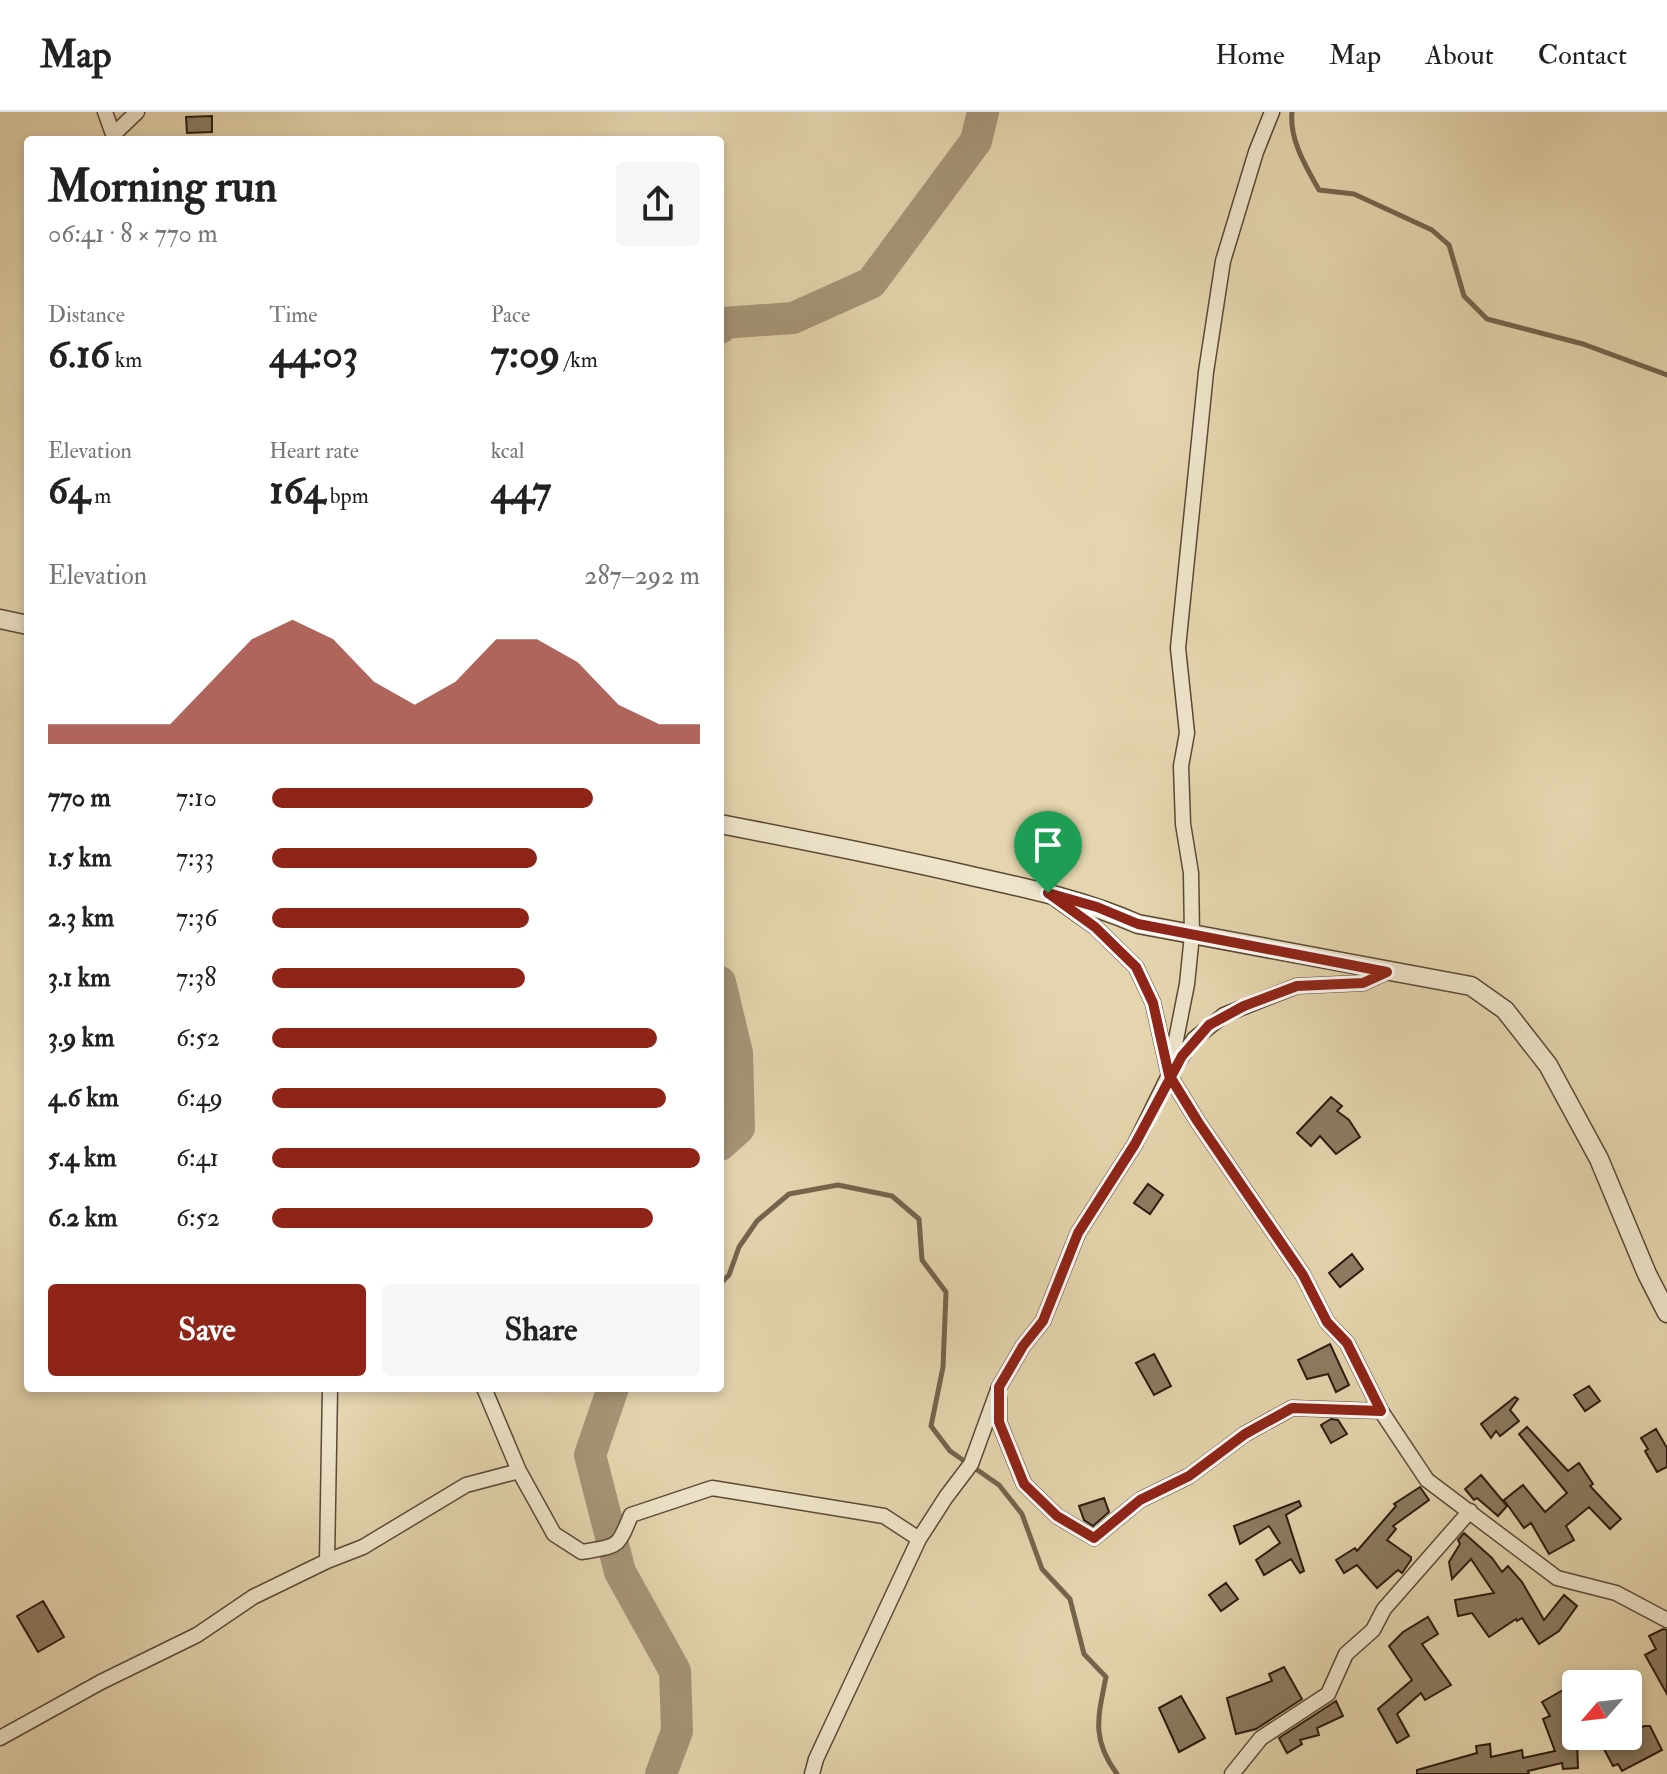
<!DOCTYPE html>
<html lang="en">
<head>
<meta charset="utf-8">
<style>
	body { margin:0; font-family:"IM FELL Double Pica",serif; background:#f6f6f6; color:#222; height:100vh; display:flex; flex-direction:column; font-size:30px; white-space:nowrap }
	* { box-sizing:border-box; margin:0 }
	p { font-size:26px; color:#767676 }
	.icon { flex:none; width:44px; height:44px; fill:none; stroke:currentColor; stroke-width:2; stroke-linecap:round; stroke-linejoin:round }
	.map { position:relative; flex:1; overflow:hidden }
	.side { position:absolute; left:24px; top:24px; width:700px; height:1256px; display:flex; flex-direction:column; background:#fff; border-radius:8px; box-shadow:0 4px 12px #0003 }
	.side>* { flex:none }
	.needle { width:52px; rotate:242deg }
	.fabs { position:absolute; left:1562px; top:1558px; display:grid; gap:16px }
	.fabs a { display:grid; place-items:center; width:80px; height:80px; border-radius:8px; background:#fff; box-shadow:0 4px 12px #0003; font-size:40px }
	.pin { position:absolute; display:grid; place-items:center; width:68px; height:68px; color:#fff; margin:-82px -34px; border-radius:50% 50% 50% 0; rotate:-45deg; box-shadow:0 0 8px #0007 }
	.pin .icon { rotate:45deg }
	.round { display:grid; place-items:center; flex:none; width:84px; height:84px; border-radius:8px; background:#f6f6f6 }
	.overview { display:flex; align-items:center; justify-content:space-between; height:136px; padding:0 24px }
	h1 { font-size:44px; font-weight:700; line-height:60px }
	.metrics { display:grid; grid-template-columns:repeat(3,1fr); gap:12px; height:136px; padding:8px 24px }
	.metrics div { display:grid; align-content:center }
	.metrics b { font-size:40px; font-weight:700 }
	.metrics small { font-size:22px; font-weight:400 }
	.metrics p { font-size:22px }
	.chart { height:224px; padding:16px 24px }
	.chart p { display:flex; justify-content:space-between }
	.chart svg { width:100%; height:144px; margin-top:8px; fill:#8f2418; opacity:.7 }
	.action { display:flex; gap:16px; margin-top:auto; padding:16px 24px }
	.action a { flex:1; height:92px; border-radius:8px; background:#8f2418; color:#fff; font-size:32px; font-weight:700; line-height:92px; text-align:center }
	.action a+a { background:#f6f6f6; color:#222 }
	ul { padding:0 24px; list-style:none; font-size:26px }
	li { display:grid; grid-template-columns:128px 96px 1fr; align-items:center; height:60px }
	li i { height:20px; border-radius:10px; background:#8f2418 }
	header { display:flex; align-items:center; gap:48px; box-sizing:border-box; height:112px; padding:0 40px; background:#fff; border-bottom:2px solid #e0e0e0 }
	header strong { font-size:38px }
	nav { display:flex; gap:44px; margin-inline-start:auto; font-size:28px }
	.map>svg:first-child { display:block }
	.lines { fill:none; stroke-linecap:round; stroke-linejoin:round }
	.stream { stroke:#75644e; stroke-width:5 }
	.river { stroke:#a69578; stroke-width:32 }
	.building { fill:#8c7b62; stroke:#2b1a0f; stroke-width:2 }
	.minor-casing { stroke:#5a4937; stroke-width:17 }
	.tertiary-casing { stroke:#5a4937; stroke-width:21 }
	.minor { stroke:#eee4ca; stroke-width:14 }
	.tertiary { stroke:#eee4ca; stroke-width:18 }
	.route-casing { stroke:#fff; stroke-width:16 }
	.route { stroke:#8f2418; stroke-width:10 }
</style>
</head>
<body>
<header>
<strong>Map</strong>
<nav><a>Home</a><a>Map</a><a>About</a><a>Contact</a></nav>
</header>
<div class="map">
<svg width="1667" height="1662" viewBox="0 0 1667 1662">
	<rect width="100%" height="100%" fill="#e5d5ae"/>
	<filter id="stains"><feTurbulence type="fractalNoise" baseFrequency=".0025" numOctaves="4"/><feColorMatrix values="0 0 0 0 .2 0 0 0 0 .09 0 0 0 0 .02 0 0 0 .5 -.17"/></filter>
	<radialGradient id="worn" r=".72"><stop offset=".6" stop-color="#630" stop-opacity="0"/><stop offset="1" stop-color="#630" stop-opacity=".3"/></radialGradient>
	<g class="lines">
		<path class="stream" d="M1292,0C1289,27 1306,55 1319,78L1354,82L1432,118L1449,133L1464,184L1487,207L1583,232L1667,263
			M720,1172L729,1163L739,1135L757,1109L789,1082L838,1073L892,1084L919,1107L922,1148L946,1180L943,1255L931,1314L950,1339L999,1373L1022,1402L1042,1457L1070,1487L1084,1542L1106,1565C1098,1605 1091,1627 1117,1662"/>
		<path class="river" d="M720,216L723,211L793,206L871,171L976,29L983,0
			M720,870L737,941L739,1016L720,1033
			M613,1276L590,1343L620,1460L675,1559L677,1619L661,1662"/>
	</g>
	<path class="building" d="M212,4V20L187,21L186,5Z
		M1331,985L1342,994L1337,999L1349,1008L1360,1025L1336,1042L1320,1024L1311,1034L1297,1021Z
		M1148,1072L1163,1083L1150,1102L1134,1091Z
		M1352,1142L1363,1157L1340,1175L1329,1161Z
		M1330,1232L1349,1273L1336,1280L1328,1262L1307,1267L1298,1248Z
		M1154,1242L1171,1274L1154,1283L1136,1251Z
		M1589,1274L1600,1289L1585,1299L1574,1283Z
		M1515,1285L1518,1287L1510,1298L1519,1309L1500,1324L1496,1319L1491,1326L1481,1312Z
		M1331,1307L1338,1308L1347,1322L1331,1331L1321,1313Z
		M1527,1315L1568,1359L1579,1351L1593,1372L1590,1374L1621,1407L1610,1417L1589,1395L1566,1414L1574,1428L1549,1442L1531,1411L1524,1416L1504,1388L1523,1373L1545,1400L1567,1381L1519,1322Z
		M1656,1317L1667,1336V1355L1657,1360L1645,1339L1648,1337L1641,1326Z
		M1481,1363L1507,1394L1498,1404L1477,1386L1474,1388L1465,1377Z
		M1420,1375L1429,1388L1393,1414L1396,1417L1387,1428L1411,1445V1448L1402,1461L1398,1458L1377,1476L1357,1453L1344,1461L1336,1448L1355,1436L1357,1439L1396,1394L1394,1392Z
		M1104,1386L1109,1400L1093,1414L1084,1408L1079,1394Z
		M1299,1389L1301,1394L1286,1403L1304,1459L1300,1461L1291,1447L1264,1463L1256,1448L1280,1431L1269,1414L1240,1432L1234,1414Z
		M1464,1421L1492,1446L1502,1460L1508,1454L1522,1470L1544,1508L1564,1483L1577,1494L1559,1519L1539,1532L1522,1506L1517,1509L1516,1507L1489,1525L1472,1501L1458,1504L1455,1488L1494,1481L1471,1447L1452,1467L1449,1450L1460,1432L1458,1428Z
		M1226,1471L1238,1487L1221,1499L1209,1483Z
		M43,1489L64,1525L38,1540L17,1504Z
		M1428,1505L1438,1522L1422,1532L1451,1573L1425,1588L1421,1581L1397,1602L1409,1624L1397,1631L1378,1597L1412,1568L1389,1534L1403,1520Z
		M1663,1517L1667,1518V1582L1645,1543L1656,1537L1649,1524Z
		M1284,1555L1302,1587L1256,1617L1236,1622L1227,1586L1272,1569L1269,1562Z
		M1563,1578L1576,1601L1578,1656L1563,1657L1562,1651L1528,1659L1529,1662H1417V1658L1477,1641L1476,1634L1490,1632L1491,1645L1522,1638L1523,1646L1555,1639L1543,1607L1550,1604L1542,1590Z
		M1181,1584L1205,1626L1179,1640L1159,1596Z
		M1336,1589L1343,1604L1317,1616L1319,1623L1300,1628L1302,1632L1287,1641L1279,1626Z
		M1644,1614H1650L1662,1638L1622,1659L1618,1652L1613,1654L1597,1624H1628Z"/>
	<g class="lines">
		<g class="minor-casing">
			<path id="minor" d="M105,0L115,28
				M114,22L137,0
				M1057,788L1095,815L1136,855L1153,891L1169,963L1198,1010L1303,1163L1327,1210L1347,1231L1381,1299L1427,1368L1557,1466L1616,1481L1667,1508
				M1174,956L1194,927L1224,903L1297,874L1363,871L1387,860
				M484,1276L519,1359
				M999,1286V1310L1024,1372L1057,1404L1094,1426L1140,1388L1189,1364L1245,1322L1292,1296L1381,1299
				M327,1449L330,1276
				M0,1626L101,1570L197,1523L253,1485L327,1449L363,1435L466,1373L519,1359L554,1422L582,1440C618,1433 617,1438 631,1403L712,1376L884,1404L919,1427
				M812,1662L816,1647L919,1427L946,1385L971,1352L999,1275L1023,1234L1043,1209L1078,1121L1135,1032L1169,963L1187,872L1192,823L1191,761L1183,712L1181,654L1187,621L1178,536L1206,260L1223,149L1256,40L1272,0
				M1232,1662L1261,1626L1328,1582L1346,1542L1373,1518L1384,1497L1470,1399"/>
		</g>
		<g class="tertiary-casing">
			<path id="tertiary" d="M0,507L28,513
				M720,712C803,728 885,744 967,763C1026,776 1083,788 1138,812L1471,874L1505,898L1548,953L1599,1047L1647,1162L1667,1201"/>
		</g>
		<use href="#minor" class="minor"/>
		<use href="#tertiary" class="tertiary"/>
	</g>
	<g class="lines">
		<g class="route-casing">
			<path id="route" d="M1048,781L1095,815L1136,855L1153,891L1169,963L1198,1010L1303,1163L1327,1210L1347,1231L1381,1299L1292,1296L1245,1322L1189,1364L1140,1388L1094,1426L1057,1404L1024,1372L999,1310V1275L1023,1234L1043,1209L1078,1121L1135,1032L1182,944L1209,913L1244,894L1297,874L1363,871L1387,860L1138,812L1097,795L1048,781"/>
		</g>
		<use href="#route" class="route"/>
	</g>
	<rect width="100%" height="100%" filter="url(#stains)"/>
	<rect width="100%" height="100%" fill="url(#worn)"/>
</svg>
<div class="fabs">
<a><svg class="needle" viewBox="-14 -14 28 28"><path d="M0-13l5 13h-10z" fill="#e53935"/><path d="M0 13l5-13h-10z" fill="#767676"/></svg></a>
</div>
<div class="pin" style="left:1048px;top:781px;background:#1e9e55"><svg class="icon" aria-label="arrive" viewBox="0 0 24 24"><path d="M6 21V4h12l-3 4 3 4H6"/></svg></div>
<section class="side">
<div class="overview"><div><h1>Morning run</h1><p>06:41 · 8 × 770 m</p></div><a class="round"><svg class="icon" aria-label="share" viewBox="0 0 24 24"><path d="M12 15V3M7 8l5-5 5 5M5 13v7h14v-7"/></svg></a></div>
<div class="metrics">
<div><p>Distance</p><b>6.16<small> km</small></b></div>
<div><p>Time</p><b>44:03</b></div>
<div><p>Pace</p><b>7:09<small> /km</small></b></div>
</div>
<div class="metrics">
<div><p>Elevation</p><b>64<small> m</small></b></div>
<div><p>Heart rate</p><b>164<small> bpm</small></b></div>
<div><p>kcal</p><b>447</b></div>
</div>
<div class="chart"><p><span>Elevation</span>287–292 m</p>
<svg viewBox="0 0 160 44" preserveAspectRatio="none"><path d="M0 44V38L10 38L20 38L30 38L40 25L50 12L60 6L70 12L80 25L90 32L100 25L110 12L120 12L130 19L140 32L150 38L160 38V44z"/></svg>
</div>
<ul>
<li><b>770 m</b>7:10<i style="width:75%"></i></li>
<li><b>1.5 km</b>7:33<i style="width:62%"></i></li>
<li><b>2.3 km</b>7:36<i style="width:60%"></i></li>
<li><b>3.1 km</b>7:38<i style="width:59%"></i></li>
<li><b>3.9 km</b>6:52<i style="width:90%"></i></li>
<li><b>4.6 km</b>6:49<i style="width:92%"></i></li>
<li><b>5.4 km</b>6:41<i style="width:100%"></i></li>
<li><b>6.2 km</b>6:52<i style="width:89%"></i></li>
</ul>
<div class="action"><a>Save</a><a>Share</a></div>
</section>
</div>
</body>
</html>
